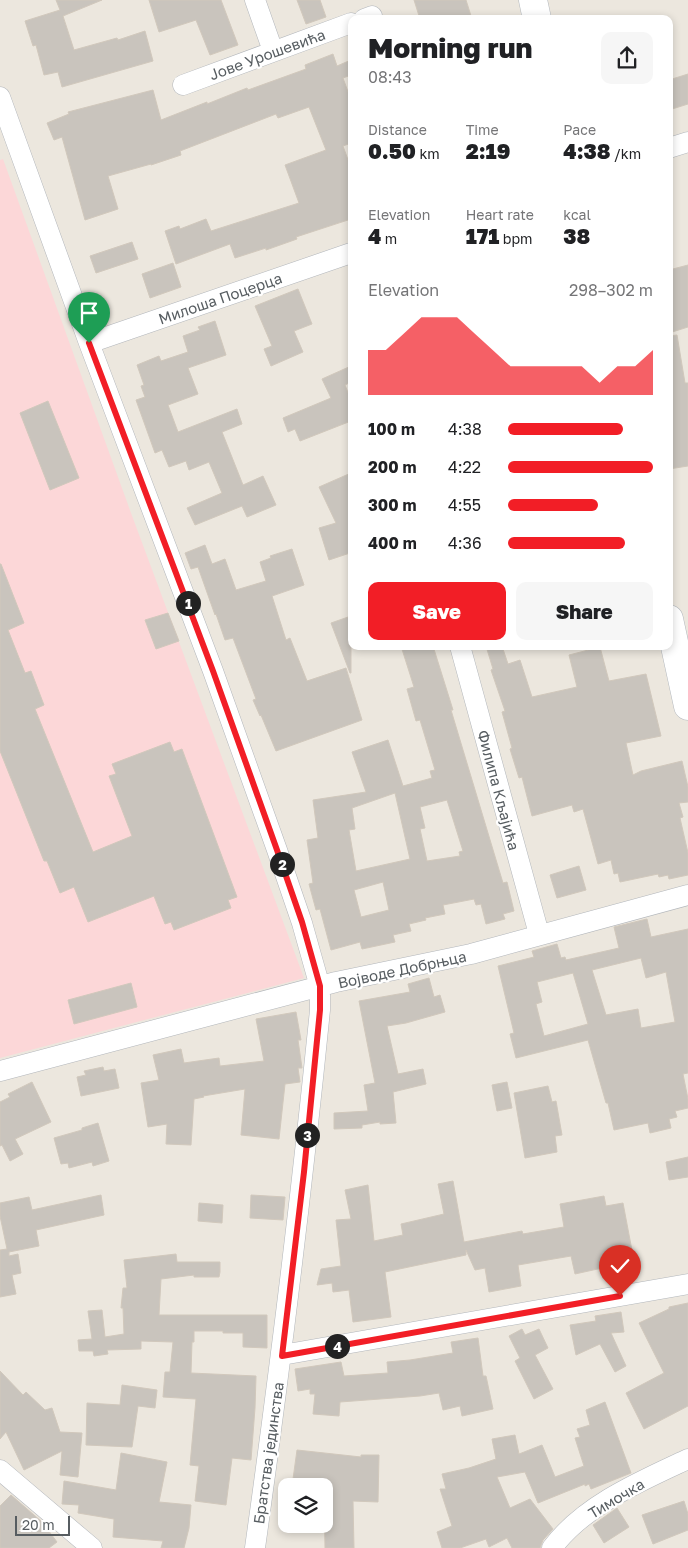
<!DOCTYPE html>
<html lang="en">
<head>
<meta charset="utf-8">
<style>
	body { margin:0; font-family:"Golos Text",sans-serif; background:#f6f6f6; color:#202124; height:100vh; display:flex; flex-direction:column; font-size:19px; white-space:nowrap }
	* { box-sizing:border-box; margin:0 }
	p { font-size:16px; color:#757577 }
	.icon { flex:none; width:28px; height:28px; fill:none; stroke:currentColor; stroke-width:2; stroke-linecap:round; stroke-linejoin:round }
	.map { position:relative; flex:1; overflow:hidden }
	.details { position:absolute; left:348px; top:15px; width:325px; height:635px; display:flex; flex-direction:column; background:#fff; border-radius:10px; box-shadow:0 2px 8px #0003 }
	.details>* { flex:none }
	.fabs { position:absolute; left:278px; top:1478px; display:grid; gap:10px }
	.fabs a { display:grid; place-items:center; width:55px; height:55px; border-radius:10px; background:#fff; box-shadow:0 2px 8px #0003; font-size:25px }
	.scale { position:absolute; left:15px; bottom:12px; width:55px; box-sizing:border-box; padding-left:5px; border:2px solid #575d61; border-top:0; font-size:14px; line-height:18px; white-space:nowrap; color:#575d61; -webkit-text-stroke:4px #fff; paint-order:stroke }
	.pin { position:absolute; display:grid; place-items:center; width:42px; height:42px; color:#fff; margin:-51px -21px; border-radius:50% 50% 50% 0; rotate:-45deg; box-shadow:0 0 5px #0007 }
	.pin .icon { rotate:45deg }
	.km { position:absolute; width:25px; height:25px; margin:-12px; border-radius:50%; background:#222; color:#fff; font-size:14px; line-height:25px; text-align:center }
	.round { display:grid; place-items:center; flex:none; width:52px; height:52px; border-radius:10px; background:#f6f6f6 }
	.overview { display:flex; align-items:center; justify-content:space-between; height:85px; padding:0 20px }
	h1 { font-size:28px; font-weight:800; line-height:38px }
	.stats { display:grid; grid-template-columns:repeat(3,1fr); gap:8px; height:85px; padding:5px 20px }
	.stats div { display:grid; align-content:center }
	.stats b { font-size:21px; font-weight:800 }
	.stats small { font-size:14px; font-weight:400 }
	.stats p { font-size:14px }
	.chart { height:140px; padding:10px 20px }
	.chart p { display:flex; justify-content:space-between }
	.chart svg { width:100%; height:90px; margin-top:5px; fill:#f21e26; opacity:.7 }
	.button { display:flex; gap:10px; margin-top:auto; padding:10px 20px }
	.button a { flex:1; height:58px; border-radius:10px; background:#f21e26; color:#fff; font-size:20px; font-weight:800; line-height:58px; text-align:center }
	.button a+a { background:#f6f6f6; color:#202124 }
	ul { padding:0 20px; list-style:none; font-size:16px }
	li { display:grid; grid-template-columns:80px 60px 1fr; align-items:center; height:38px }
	li i { height:12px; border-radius:6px; background:#f21e26 }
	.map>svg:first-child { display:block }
	.medical { fill:#fcd7d8 }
	.building { fill:#c9c4bd; stroke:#d1c8bc; fill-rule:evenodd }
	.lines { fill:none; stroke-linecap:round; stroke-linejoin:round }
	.minor-casing { stroke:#b2b6bb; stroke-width:21 }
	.secondary-casing { stroke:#b2b7bd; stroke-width:29 }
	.minor { stroke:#fff; stroke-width:20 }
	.secondary { stroke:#fff; stroke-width:28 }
	.route-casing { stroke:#fff; stroke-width:10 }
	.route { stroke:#f21e26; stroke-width:6 }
	.labels { text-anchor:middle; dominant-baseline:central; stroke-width:4.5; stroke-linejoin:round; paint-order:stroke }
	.street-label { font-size:15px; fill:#575d61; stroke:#fff }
</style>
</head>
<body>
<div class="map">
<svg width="688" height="1548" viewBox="0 0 688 1548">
	<rect width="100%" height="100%" fill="#ece7de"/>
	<path class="medical" d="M3,159L131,513L304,978L0,1058V160Z"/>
	<path class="building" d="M56,0H102L63,16L74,50L117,38L118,40L145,31L153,61L62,87L58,72L44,75L36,45L33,46L25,21L60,10Z
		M149,0H221L238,45L210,55L196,20L159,32Z
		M297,0H320L326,17L306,24Z
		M414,0H466L472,19H420Z
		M333,54L337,66L351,60V75L343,78L351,100V143L343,146L351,168V219L296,237L297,239L266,250V248L235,258L230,244L176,264L165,231L179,226L180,229L206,219L211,231L299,203L285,165L326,150L309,107L278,118L276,114L180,151L181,155L151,165V164L108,176L118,209L85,220L62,137L54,140L47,123L69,114L68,112L153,90L161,120L207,102V104L247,88L248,90L306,69L305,65Z
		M688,74V104L669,110V80Z
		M132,242L138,259L96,273L90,256Z
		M173,263L181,287L150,298L142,274Z
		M688,265V327L669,333V270Z
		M298,289L312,324L294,331L303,352L271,366L264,349L272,346L255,306Z
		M215,321L226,355L188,368L198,394L168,405L178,432L237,409L242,424L222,432L243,485L263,476L276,505L247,517L242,506L195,525L187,508L222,493L209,462L189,470L186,461L169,467L162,450L155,453L136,400L145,397L141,386L144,385L137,365L159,356L161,361L188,352L183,336L200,330L198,327Z
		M677,335L685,383H688V466L669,469V336Z
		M351,366V382L345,385L351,400V421L300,441L295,429L288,432L283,418L331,398L322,379Z
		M48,401L79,478L50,490L20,413Z
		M351,473V556L350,553L329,560L319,528L336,523L319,487Z
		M205,545L212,564L225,559L236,590L266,581L260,562L271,558L270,556L292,549L304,585L272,596L286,640L290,638L307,681L346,668L362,720L276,751L261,715L260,716L253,700L256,699L233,638L225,640L216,614L215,615L198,567L191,569L185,553Z
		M0,564H1L24,623L8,630L25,673L31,671L44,705L35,709L93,852L132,836L109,776L116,774L112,764L170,742L174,752L182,749L237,897L228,900L231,908L174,930L171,922L165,924L154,896L88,922L74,887L60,893L47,861H44L0,751Z
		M168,613L179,641L156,649L145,620Z
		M351,616V673H350L331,623Z
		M401,646H433L453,710H451L503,883L507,882L514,911L503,914L505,919L486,924L481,904L476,905L474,899L443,905L445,914L425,918L426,920L409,924L411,931L393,935L395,942L362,949L360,942L331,950L320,909L316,910L309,884L313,883L307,840L318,838L313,800L366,792L352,752L388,740L403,786L432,778L430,771L435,770L420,720L416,721L407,689L414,687ZM395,793L410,859L356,871L349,830L355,829L352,808ZM447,800L463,851L459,852L460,856L427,861L420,829L425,828L420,807ZM383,882L389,910L361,917L354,890Z
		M486,646H502L508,664L520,660L532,697L577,687L569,655L600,647L609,681L646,674L661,736L626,743L633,775L641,771L682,761L688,787V802L679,803L683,817L680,818L688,853V875L669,879L668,875L659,877L658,874L620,882L618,873L614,874L611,860L598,864L583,809L574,812L572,805L532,816L522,777L519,778L510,749L512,748L502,712L505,711L491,670L493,669Z
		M579,866L586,890L557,898L550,875Z
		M647,919L651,937L688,929V1073L683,1074L688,1099V1108L675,1111L677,1117L669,1119L671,1128L650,1133L648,1123L614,1130L608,1103H606L588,1040L516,1058L510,1034L514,1033L498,966L534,957L532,951L557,944L561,958L565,957L566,960L619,948L614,927ZM641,958L646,978L666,972L675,1022L641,1028L638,1009L606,1015L592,970ZM573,973L588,1024L544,1036L536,1004L542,1002L537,982Z
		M429,978L434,997L440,995L445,1012L406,1023L387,1026L398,1074L423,1069L426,1084L393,1092L396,1123L380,1124V1122L362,1125V1128L334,1129V1113L368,1111L364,1085L375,1083L359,1001L410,992L408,984Z
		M131,983L137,1007L74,1024L68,1000Z
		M296,1012L301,1040H298L302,1068H298L300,1082L285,1084L279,1139L241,1135L245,1089L203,1096L204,1097L194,1099L191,1145L166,1144L167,1124L148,1127L141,1083L159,1080L153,1055L181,1049L184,1063L219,1058L220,1066L264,1061L256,1019Z
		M103,1067L104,1071L115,1069L119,1088L81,1096L77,1077L86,1075L84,1071Z
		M32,1082L51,1122L15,1139L23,1154L10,1161L2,1145L0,1146V1102L10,1097L8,1094Z
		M507,1082L512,1108L497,1111L492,1085Z
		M548,1086L552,1102L556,1101L562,1135L555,1136L557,1152L525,1158L514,1093Z
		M98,1123L109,1161L93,1166L92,1162L69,1168L68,1163L61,1164L54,1138L82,1130V1128Z
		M688,1157V1177L669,1180L666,1162Z
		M453,1181L464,1242L522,1231L523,1234L564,1227L560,1204L604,1196L606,1206L623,1203L634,1261L575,1274L571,1256L518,1265L521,1286L489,1292L485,1268L475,1270L466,1250V1255L385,1272L391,1317L353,1322L349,1290L333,1292L332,1283L317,1285L321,1269L341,1266L336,1220L351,1219L345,1190L368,1185L374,1241L403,1235L401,1224L444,1214L438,1184Z
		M101,1195L104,1215L36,1230L39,1246L9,1252V1256L18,1254L21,1273L12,1275L16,1294L0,1297V1250L7,1249L0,1216V1203L29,1197L32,1210Z
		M251,1195L285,1197L283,1220L250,1218Z
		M199,1203L223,1205L222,1223L198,1221Z
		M176,1254L177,1262H220V1272L219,1277H194V1275L161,1279L159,1315H267V1348L243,1347V1333H223V1331H194V1342H192L191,1373L256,1376L255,1408L251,1460L232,1458L226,1505L195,1501L199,1466L190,1465L196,1399L163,1397L165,1372H170L173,1342L141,1341V1349L107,1350L108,1354L94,1356L93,1351H79L78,1340L92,1339L88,1311L102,1310L105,1337L124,1334L123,1308H121L123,1288H127L124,1260Z
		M688,1303V1406L644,1429L626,1393L664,1373L639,1323L669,1309V1307Z
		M621,1312L624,1332L611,1333L626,1366L615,1372L600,1344L576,1355L570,1325L596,1321L595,1316Z
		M522,1329L525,1335L539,1329L548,1348L535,1355L553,1389L534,1399L515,1361L520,1358L509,1336Z
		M478,1338L483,1376H486L493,1409L462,1416L460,1406L443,1410L439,1393L420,1396L340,1402L339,1416L313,1414L315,1394H310V1389L298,1391L295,1369L341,1362L344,1376L388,1373L387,1362L410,1360L453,1353L451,1342Z
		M0,1371L23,1395L26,1392L45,1410L52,1408L60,1432L82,1433L78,1477L60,1475L62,1451L24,1470L6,1432L0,1439Z
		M122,1385L157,1390L155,1408L138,1406L132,1447L86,1445L87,1403L120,1405Z
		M605,1402L631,1473L591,1489L589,1484L585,1486V1484L538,1503L525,1472L497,1477L510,1508L530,1499L553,1529L543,1540L540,1548H512L507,1538L489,1547L486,1539L460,1548H442L437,1532L452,1526L440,1489H446L442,1474L469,1468L496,1459L492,1439L515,1435L519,1454L542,1445L555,1477L584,1466L575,1438L580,1437L577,1429L590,1425L586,1410Z
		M297,1450L361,1457V1455H379L378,1502L353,1501L354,1548H325L324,1482L293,1479Z
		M121,1453L167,1462L159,1502L191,1505L189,1528L184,1548H161L163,1541L113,1537L114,1519L78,1513L79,1505L62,1504L64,1481L116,1490Z
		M11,1495L42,1522L57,1542L49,1548H0V1506Z
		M684,1501L688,1514V1530L653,1544L642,1515Z
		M617,1508L629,1527L604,1543L593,1525Z"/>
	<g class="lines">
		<g class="minor-casing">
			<path id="minor" d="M255,0L273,51
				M364,19L372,16
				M183,85L351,23
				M0,97L89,343L213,671L277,850L302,923L320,987V1010C302,1190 280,1369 255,1548
				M669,148L688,142
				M89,343L351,253
				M460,646L539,934
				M0,1071L336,982L471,954L688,895
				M282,1355L688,1284
				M0,1470L92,1548
				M552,1548C584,1505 641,1481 688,1459"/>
		</g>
		<g class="secondary-casing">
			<path id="secondary" d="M533,0L537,19
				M669,619L688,706"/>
		</g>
		<use href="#minor" class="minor"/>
		<use href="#secondary" class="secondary"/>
	</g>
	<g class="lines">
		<g class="route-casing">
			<path id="route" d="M89,343L213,671L277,850L302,922L320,986V1010L304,1172L282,1356L620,1296"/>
		</g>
		<use href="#route" class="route"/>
	</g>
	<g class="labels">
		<g class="street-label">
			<text transform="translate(267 54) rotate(-20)">Јове Урошевића</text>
			<text transform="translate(220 298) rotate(-19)">Милоша Поцерца</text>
			<text transform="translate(499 790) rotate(75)">Филипа Кљајића</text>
			<text transform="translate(402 969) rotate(-12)">Војводе Добрњца</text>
			<text transform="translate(268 1453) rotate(-82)">Братства јединства</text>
			<text transform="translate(616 1498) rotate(-31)">Тимочка</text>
		</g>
	</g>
</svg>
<div class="fabs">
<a><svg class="icon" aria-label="layers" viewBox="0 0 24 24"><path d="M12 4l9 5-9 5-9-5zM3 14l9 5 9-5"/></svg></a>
</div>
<div class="scale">20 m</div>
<div class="pin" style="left:89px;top:343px;background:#1e9e55"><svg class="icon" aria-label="arrive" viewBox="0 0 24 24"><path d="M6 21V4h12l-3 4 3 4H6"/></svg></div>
<div class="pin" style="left:620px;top:1296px;background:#d93025"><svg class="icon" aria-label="check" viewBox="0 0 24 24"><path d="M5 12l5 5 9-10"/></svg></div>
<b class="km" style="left:188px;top:603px">1</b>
<b class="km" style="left:282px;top:864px">2</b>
<b class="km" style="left:307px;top:1135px">3</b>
<b class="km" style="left:337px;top:1346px">4</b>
<section class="details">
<div class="overview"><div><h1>Morning run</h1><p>08:43</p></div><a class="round"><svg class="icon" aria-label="share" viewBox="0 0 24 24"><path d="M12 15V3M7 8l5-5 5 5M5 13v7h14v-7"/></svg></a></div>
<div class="stats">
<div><p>Distance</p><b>0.50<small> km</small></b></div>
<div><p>Time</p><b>2:19</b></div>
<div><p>Pace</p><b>4:38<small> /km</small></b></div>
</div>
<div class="stats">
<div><p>Elevation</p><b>4<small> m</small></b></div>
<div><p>Heart rate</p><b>171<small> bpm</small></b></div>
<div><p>kcal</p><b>38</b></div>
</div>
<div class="chart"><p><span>Elevation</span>298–302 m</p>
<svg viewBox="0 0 160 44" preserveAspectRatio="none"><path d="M0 44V22L10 22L20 14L30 6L40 6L50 6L60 14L70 22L80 30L90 30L100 30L110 30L120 30L130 38L140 30L150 30L160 22V44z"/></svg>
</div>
<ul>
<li><b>100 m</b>4:38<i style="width:79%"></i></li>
<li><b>200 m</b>4:22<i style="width:100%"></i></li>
<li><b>300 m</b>4:55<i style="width:62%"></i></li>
<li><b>400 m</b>4:36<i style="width:81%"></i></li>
</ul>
<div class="button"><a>Save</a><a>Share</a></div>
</section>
</div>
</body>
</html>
